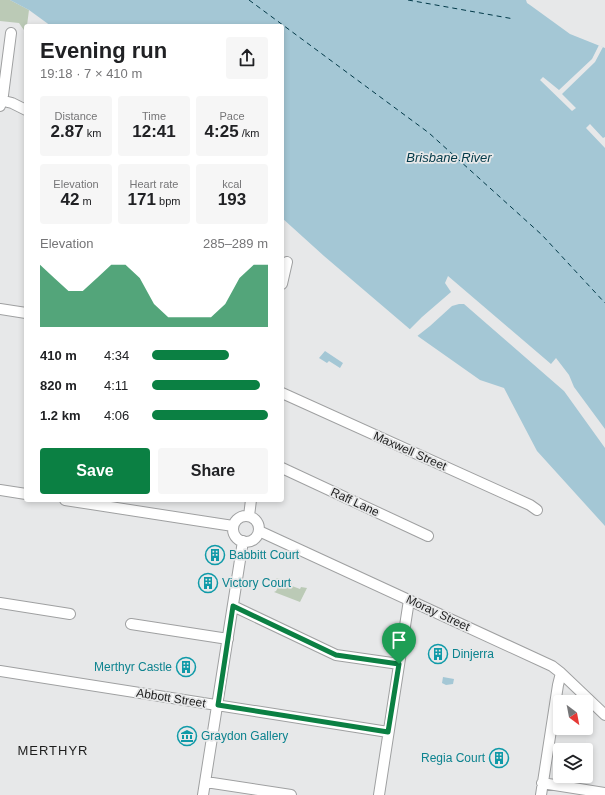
<!DOCTYPE html>
<html lang="en">
<head>
<meta charset="utf-8">
<style>
	body { margin:0; font-family:Helvetica,sans-serif; background:#f6f6f6; color:#202124; height:100vh; display:flex; flex-direction:column; font-size:15px; white-space:nowrap }
	* { box-sizing:border-box; margin:0 }
	p { font-size:13px; color:#757577 }
	.icon { flex:none; width:22px; height:22px; fill:none; stroke:currentColor; stroke-width:2; stroke-linecap:round; stroke-linejoin:round }
	.map { position:relative; flex:1; overflow:hidden }
	.sheet { position:absolute; left:24px; top:24px; width:260px; height:478px; display:flex; flex-direction:column; background:#fff; border-radius:4px; box-shadow:0 2px 6px #0003 }
	.sheet>* { flex:none }
	.needle { width:26px; rotate:148deg }
	.tools { position:absolute; left:553px; top:695px; display:grid; gap:8px }
	.tools a { display:grid; place-items:center; width:40px; height:40px; border-radius:4px; background:#fff; box-shadow:0 2px 6px #0003; font-size:20px }
	.pin { position:absolute; display:grid; place-items:center; width:34px; height:34px; color:#fff; margin:-41px -17px; border-radius:50% 50% 50% 0; rotate:-45deg; box-shadow:0 0 4px #0007 }
	.pin .icon { rotate:45deg }
	.round { display:grid; place-items:center; flex:none; width:42px; height:42px; border-radius:4px; background:#f6f6f6 }
	.summary { display:flex; align-items:center; justify-content:space-between; height:68px; padding:0 16px }
	h1 { font-size:22px; font-weight:700; line-height:30px }
	.stats { display:grid; grid-template-columns:repeat(3,1fr); gap:6px; height:68px; padding:4px 16px }
	.stats div { display:grid; align-content:center; border-radius:4px; background:#f6f6f6; text-align:center }
	.stats b { font-size:17px; font-weight:700 }
	.stats small { font-size:11px; font-weight:400 }
	.stats p { font-size:11px }
	.chart { height:112px; padding:8px 16px }
	.chart p { display:flex; justify-content:space-between }
	.chart svg { width:100%; height:72px; margin-top:4px; fill:#0b8043; opacity:.7 }
	.button { display:flex; gap:8px; margin-top:auto; padding:8px 16px }
	.button a { flex:1; height:46px; border-radius:4px; background:#0b8043; color:#fff; font-size:16px; font-weight:700; line-height:46px; text-align:center }
	.button a+a { background:#f6f6f6; color:#202124 }
	ul { padding:0 16px; list-style:none; font-size:13px }
	li { display:grid; grid-template-columns:64px 48px 1fr; align-items:center; height:30px }
	li i { height:10px; border-radius:5px; background:#0b8043 }
	.map>svg:first-child { display:block }
	.green { fill:#bbcab6 }
	.water { fill:#a4c7d5 }
	.pier { fill:#e7e8e9 }
	.lines { fill:none; stroke-linecap:round; stroke-linejoin:round }
	.ferry { stroke:#023948; stroke-width:1; stroke-dasharray:5 4; stroke-linecap:butt }
	.minor-casing { stroke:#9fa0a1; stroke-width:12 }
	.minor { stroke:#fff; stroke-width:10 }
	.route-casing { stroke:#fff; stroke-width:8 }
	.route { stroke:#0b8043; stroke-width:5 }
	.labels { text-anchor:middle; dominant-baseline:central; stroke-width:3.5; stroke-linejoin:round; paint-order:stroke }
	.street-label { font-size:12px; fill:#1d1d1d; stroke:#e7e8e9 }
	.culture-label { font-size:12px; fill:#0d838f; stroke:#e7e8e9; text-anchor:start }
	.water-label { font-size:13px; font-style:italic; fill:#023948; stroke:#e7e8e9 }
	.neighbourhood-label { font-size:13px; letter-spacing:1px; fill:#1d1d1d; stroke:#e7e8e9 }
</style>
</head>
<body>
<div class="map">
<svg width="605" height="795" viewBox="0 0 605 795">
	<rect width="100%" height="100%" fill="#e7e8e9"/>
	<path class="green" d="M0,0H10L29,10L26,33L19,23L0,21Z
		M277,578L292,583V586L300,589L301,587L307,588L300,602L274,592L276,591L280,584L275,581Z"/>
	<path class="water" d="M10,0H526L527,3L530,5L570,34L605,48V526L537,451L504,388L480,380L419,337L324,256L282,218V26H51L29,10Z
		M325,351L343,363L340,368L329,361L327,363L319,358Z
		M443,677L454,679L453,684L446,685L442,683Z"/>
	<path class="pier" d="M599,45L603,47L595,62L562,94L576,108L572,111L540,80L543,77L559,90L592,59Z
		M590,124L603,138L605,137V148L586,128Z
		M448,276L551,364L556,358L569,375L574,387L605,429V448L564,391L464,304H459L452,306L430,326L416,337L408,331L422,317L451,292L445,283Z"/>
	<g class="lines">
		<path class="ferry" d="M249,0L429,133L542,235L605,303
			M408,0L514,19"/>
		<g class="minor-casing">
			<path id="minor" d="M0,100L12,103L26,110
				M0,106L3,95L11,33
				M282,284L287,262
				M0,309L26,313
				M282,393L530,505L537,510
				M282,468L428,536
				M0,490L26,494
				M65,500L233,526
				M233 529a13 13 0 1 1 26 0a13 13 0 1 1-26 0Z
				M249,516L251,500
				M259,531L552,666L561,673L605,715
				M0,603L70,614
				M233,606L336,655L399,664
				M131,624L228,639
				M0,671L388,732
				M206,782L291,795
				M542,783L605,793
				M203,795L243,541
				M379,795L409,600
				M541,795L558,685L561,673"/>
		</g>
		<use href="#minor" class="minor"/>
	</g>
	<g class="lines">
		<g class="route-casing">
			<path id="route" d="M233,606L336,655L399,664L388,732L218,705Z"/>
		</g>
		<use href="#route" class="route"/>
	</g>
	<defs>
		<g id="building-ring" transform="scale(1)"><circle r="9.5" fill="#e7e8e9" stroke="#0f9aa8" stroke-width="1.5"/><path d="M-4-6H4V6H1V3H-1V6H-4ZM-2.5-4.3h1.7v1.8h-1.7ZM.8-4.3h1.7v1.8H.8ZM-2.5-1h1.7V.8h-1.7ZM.8-1h1.7V.8H.8Z" fill="#0f9aa8"/></g>
		<g id="museum-ring" transform="scale(1)"><circle r="9.5" fill="#e7e8e9" stroke="#0f9aa8" stroke-width="1.5"/><path d="M0-6L6-3V-2H-6V-3ZM-5-1h2V3h-2ZM-1-1h2V3h-2ZM3-1h2V3H3ZM-6 4H6V6H-6Z" fill="#0f9aa8"/></g>
	</defs>
	<g fill-rule="evenodd">
		<use href="#building-ring" x="215" y="555"/>
		<use href="#building-ring" x="208" y="583"/>
		<use href="#building-ring" x="438" y="654"/>
		<use href="#building-ring" x="186" y="667"/>
		<use href="#museum-ring" x="187" y="736"/>
		<use href="#building-ring" x="499" y="758"/>
	</g>
	<g class="labels">
		<g class="street-label">
			<text transform="translate(410 451) rotate(24)">Maxwell Street</text>
			<text transform="translate(355 502) rotate(25)">Raff Lane</text>
			<text transform="translate(438 613) rotate(25)">Moray Street</text>
			<text transform="translate(171 698) rotate(9)">Abbott Street</text>
		</g>
		<g class="culture-label">
			<text x="229" y="555">Babbitt Court</text>
			<text x="222" y="583">Victory Court</text>
			<text x="452" y="654">Dinjerra</text>
			<text x="172" y="667" text-anchor="end">Merthyr Castle</text>
			<text x="201" y="736">Graydon Gallery</text>
			<text x="485" y="758" text-anchor="end">Regia Court</text>
		</g>
		<g class="water-label">
			<text x="449" y="157">Brisbane River</text>
		</g>
		<g class="neighbourhood-label">
			<text x="53" y="750">MERTHYR</text>
		</g>
	</g>
</svg>
<div class="tools">
<a><svg class="needle" viewBox="-14 -14 28 28"><path d="M0-13l5 13h-10z" fill="#e53935"/><path d="M0 13l5-13h-10z" fill="#757577"/></svg></a>
<a><svg class="icon" aria-label="layers" viewBox="0 0 24 24"><path d="M12 4l9 5-9 5-9-5zM3 14l9 5 9-5"/></svg></a>
</div>
<div class="pin" style="left:399px;top:664px;background:#1e9e55"><svg class="icon" aria-label="arrive" viewBox="0 0 24 24"><path d="M6 21V4h12l-3 4 3 4H6"/></svg></div>
<section class="sheet">
<div class="summary"><div><h1>Evening run</h1><p>19:18 · 7 × 410 m</p></div><a class="round"><svg class="icon" aria-label="share" viewBox="0 0 24 24"><path d="M12 15V3M7 8l5-5 5 5M5 13v7h14v-7"/></svg></a></div>
<div class="stats">
<div><p>Distance</p><b>2.87<small> km</small></b></div>
<div><p>Time</p><b>12:41</b></div>
<div><p>Pace</p><b>4:25<small> /km</small></b></div>
</div>
<div class="stats">
<div><p>Elevation</p><b>42<small> m</small></b></div>
<div><p>Heart rate</p><b>171<small> bpm</small></b></div>
<div><p>kcal</p><b>193</b></div>
</div>
<div class="chart"><p><span>Elevation</span>285–289 m</p>
<svg viewBox="0 0 160 44" preserveAspectRatio="none"><path d="M0 44V6L10 14L20 22L30 22L40 14L50 6L60 6L70 14L80 30L90 38L100 38L110 38L120 38L130 30L140 14L150 6L160 6V44z"/></svg>
</div>
<ul>
<li><b>410 m</b>4:34<i style="width:66%"></i></li>
<li><b>820 m</b>4:11<i style="width:93%"></i></li>
<li><b>1.2 km</b>4:06<i style="width:100%"></i></li>
</ul>
<div class="button"><a>Save</a><a>Share</a></div>
</section>
</div>
</body>
</html>
